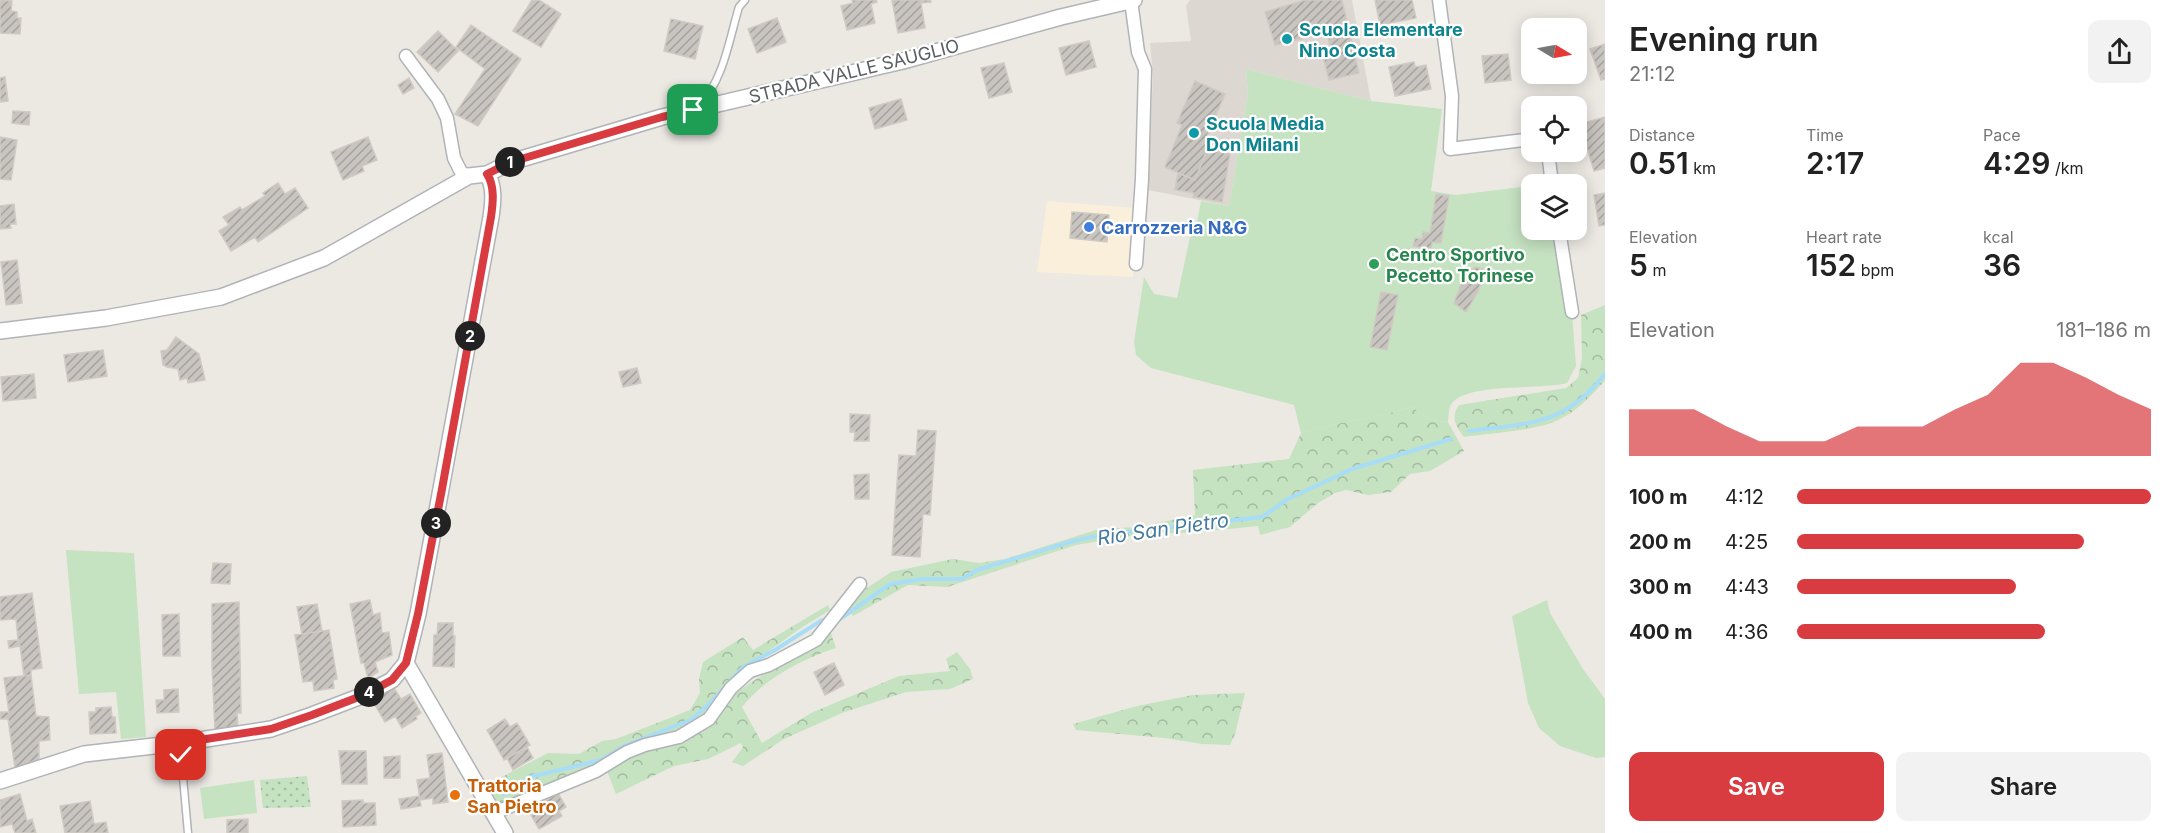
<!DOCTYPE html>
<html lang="en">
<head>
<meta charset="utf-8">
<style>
	body { margin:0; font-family:Inter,sans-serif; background:#f2f2f2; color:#222; height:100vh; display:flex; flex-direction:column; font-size:22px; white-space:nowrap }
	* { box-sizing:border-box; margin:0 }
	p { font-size:20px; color:#767676 }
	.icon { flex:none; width:33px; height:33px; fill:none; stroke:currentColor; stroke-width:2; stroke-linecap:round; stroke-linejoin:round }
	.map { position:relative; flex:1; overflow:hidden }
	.drawer { display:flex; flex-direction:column; background:#fff; width:570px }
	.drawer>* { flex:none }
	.needle { width:39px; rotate:100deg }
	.tools { position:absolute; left:1521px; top:18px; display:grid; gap:12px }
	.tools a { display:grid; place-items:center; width:66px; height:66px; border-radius:12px; background:#fff; box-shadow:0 3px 15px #0003; font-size:30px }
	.pin { position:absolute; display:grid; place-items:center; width:51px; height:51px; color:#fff; margin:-26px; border-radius:12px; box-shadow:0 3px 9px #0006 }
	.km { position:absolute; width:30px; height:30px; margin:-15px; border-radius:50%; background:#222; color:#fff; font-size:16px; line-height:30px; text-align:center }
	.round { display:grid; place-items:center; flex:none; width:63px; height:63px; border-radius:12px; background:#f2f2f2 }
	.summary { display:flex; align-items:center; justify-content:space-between; height:102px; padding:0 24px }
	h1 { font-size:33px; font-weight:600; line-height:45px }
	.metrics { display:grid; grid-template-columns:repeat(3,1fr); gap:9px; height:102px; padding:6px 24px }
	.metrics div { display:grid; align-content:center }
	.metrics b { font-size:30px; font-weight:600 }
	.metrics small { font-size:16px; font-weight:400 }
	.metrics p { font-size:16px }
	.chart { height:168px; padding:12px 24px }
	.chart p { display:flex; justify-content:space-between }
	.chart svg { width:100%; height:108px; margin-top:6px; fill:#d83c41; opacity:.7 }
	.button { display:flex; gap:12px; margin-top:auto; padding:12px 24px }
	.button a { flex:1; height:69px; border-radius:12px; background:#d83c41; color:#fff; font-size:24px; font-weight:600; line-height:69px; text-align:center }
	.button a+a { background:#f2f2f2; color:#222 }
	ul { padding:0 24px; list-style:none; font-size:20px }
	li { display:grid; grid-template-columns:96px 72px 1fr; align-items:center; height:45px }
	li i { height:15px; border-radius:8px; background:#d83c41 }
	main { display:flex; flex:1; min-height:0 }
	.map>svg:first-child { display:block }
	.commercial { fill:#faefda }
	.education { fill:#dcd8d1 }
	.grass { fill:#c5e2c1 }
	.forest { fill:url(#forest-crowns) }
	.park { fill:url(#park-dots) }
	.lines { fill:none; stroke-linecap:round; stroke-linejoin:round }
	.stream { stroke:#a8ddf7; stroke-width:4 }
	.building { fill:url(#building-hatch); stroke:#d0cac2; stroke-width:1.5 }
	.service-casing { stroke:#b0b4b7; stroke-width:9 }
	.minor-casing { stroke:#b0b4b7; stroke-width:15 }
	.tertiary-casing { stroke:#b0b4b7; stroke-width:18 }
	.service { stroke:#fff; stroke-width:6 }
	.minor { stroke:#fff; stroke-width:12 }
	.tertiary { stroke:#fff; stroke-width:15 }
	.route-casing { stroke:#fff; stroke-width:12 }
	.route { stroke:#d83c41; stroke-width:8 }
	.culture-dot { fill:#0f9aa8; stroke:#fff; stroke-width:2 }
	.shop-dot { fill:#3f7fe0; stroke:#fff; stroke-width:2 }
	.leisure-dot { fill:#2e9e5b; stroke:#fff; stroke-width:2 }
	.food-dot { fill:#e8710a; stroke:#fff; stroke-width:2 }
	.labels { text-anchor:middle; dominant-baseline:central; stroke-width:4.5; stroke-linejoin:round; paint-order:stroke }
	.culture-label { font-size:18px; font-weight:bold; fill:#0d838f; stroke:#fff; text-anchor:start }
	.street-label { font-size:18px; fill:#5b5f62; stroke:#fff }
	.shop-label { font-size:18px; font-weight:bold; fill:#366cbe; stroke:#fff; text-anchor:start }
	.leisure-label { font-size:18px; font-weight:bold; fill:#27864d; stroke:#fff; text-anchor:start }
	.food-label { font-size:18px; font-weight:bold; fill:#c56008; stroke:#fff; text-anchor:start }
	.water-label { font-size:20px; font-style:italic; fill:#457a9e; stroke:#fff }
</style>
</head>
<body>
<main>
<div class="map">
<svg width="1605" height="833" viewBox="0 0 1605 833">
	<defs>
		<pattern id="forest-crowns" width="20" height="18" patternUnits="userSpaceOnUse" patternTransform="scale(1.5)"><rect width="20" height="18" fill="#c5e2c1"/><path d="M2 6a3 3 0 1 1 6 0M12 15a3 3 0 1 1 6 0" fill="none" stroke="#a3baa0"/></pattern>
		<pattern id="park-dots" width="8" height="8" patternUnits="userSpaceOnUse" patternTransform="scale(1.5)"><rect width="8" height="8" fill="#c5e2c1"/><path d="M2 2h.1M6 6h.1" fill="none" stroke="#a3baa0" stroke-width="1.8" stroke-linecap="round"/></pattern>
		<pattern id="building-hatch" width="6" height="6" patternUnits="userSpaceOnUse" patternTransform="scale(1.5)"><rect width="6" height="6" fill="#c8c4bf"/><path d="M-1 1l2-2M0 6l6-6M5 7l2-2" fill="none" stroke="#a5a29f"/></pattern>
	</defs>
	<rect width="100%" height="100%" fill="#ece9e3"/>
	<path class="commercial" d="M1047,201L1135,208L1133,277L1037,272Z"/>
	<path class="education" d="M1190,0H1352L1371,101L1246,69L1248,94L1229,206L1148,190L1153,75L1150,43L1191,41L1186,6Z"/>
	<path class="grass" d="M1246,69L1371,101L1442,109L1431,191L1456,195L1531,186L1532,230H1559L1572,312L1576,366L1567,383C1539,390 1477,383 1455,400C1448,405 1449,414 1448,422L1430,420L1412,407C1376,418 1338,422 1301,433L1294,405L1151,368L1136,355L1134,342L1144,277L1154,294L1177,298L1193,223L1197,222L1201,201L1229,206L1248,94Z
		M66,550L134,553L146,737L121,739L116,692L79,694Z
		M1547,600L1550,613L1583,669L1605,699V757L1596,758L1560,746L1539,728L1528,703L1512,616Z
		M254,780L257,813L204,819L200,788Z"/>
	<path class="forest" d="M1605,305V381C1591,395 1577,412 1558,420C1535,431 1491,433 1464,437C1456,427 1450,417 1459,405L1566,388L1578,378L1582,359L1581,315Z
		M1412,407L1430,420L1448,422L1464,451L1430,471L1410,474L1391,492L1368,495L1346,490L1335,493L1318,503L1290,527L1260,535L1258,526L1200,532L1137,535L1076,545L947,587L908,585L853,616L849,610L861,592L891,572L953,559L979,563L1005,559L1099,529L1139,527L1195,515L1193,470L1289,459L1301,433C1338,422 1376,418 1412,407Z
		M828,605L830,610L798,630L762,656L727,687L710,712L677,730L644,741L603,763L507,802L497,803L488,787L502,777L548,753L579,754L602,741L616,739L690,710L700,693L699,679L703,662L743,637L753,650Z
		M830,631L836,648C802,659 764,679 742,707L762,743L811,713L899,676L950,671L946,659L957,652L970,669L973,679L950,689L906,692L842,713L784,739L743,766L732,762L743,747L741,743L708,759L674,766L616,794L607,771L628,756L679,740L732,695Z
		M1245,693L1235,734L1230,745L1202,744L1165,738L1076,730L1073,724L1137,706L1193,695Z"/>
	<path class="park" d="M307,776L311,807L263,808L260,780Z"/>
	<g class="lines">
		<path class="stream" d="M1469,431C1529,423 1564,426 1605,374
			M840,619L890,584L923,579H962L977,570L1073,541L1107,534L1262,517L1288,499L1352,469L1451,439
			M503,794L530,777L601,760L626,745L691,720L709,704L743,667L775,650L822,620"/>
	</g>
	<path class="building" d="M0,0L12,1L11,11L17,12V18H21L20,34L0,33Z
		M532,0H539L561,14L541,47L513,31Z
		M852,0H876L877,2L871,4L875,23L847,30L841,6L853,3Z
		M892,0H930L931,2L921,3L925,28L898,33Z
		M1305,0H1342L1359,73L1329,80L1322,53L1331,50L1327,33L1275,45L1265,12Z
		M1375,0H1412L1416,18L1380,25Z
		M777,18L786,42L757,53L748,29Z
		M671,19L703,26L695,59L664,51Z
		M471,25L521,59L478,126L455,114L485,69L456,47Z
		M438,31L458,51L438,72L417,52Z
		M1089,41L1096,67L1066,75L1059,48Z
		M1605,44V79L1601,80L1590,49Z
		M1508,54L1511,80L1485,83L1482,56Z
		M1414,62L1415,67L1426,65L1431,89L1395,96L1389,67Z
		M1004,63L1012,92L989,98L981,68Z
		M5,77L8,101L0,102V78Z
		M409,78L414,88L403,94L398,85Z
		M1195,81L1225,94L1207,136L1212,138L1195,180L1165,167L1182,125L1177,123Z
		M901,99L907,120L875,129L869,108Z
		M13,111L30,112L29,125L12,123Z
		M1605,117V168L1594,171L1580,124Z
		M0,137L17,140L11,180L0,179Z
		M368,137L377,160L362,166L364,171L343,180L331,152Z
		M1207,149L1230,154L1222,202L1193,197L1194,193L1175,190L1178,173L1195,180Z
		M278,183L285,194L295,188L308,208L258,242L255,237L231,251L219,231L229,225L223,217L240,207L242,210L265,196L263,193Z
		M1605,193V225L1599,226L1594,195Z
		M1436,194L1449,196L1441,243L1432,242L1431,250L1413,246L1415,238L1422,239L1423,232L1430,233Z
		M14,204L16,224H10L11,228L0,229V206Z
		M1072,212L1109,215L1107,242L1070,238Z
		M17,260L22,303L6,305L1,262Z
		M1476,267L1485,270L1478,292L1466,312L1454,303L1465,274Z
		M1381,292L1398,295L1387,350L1370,347Z
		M176,337L199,354L205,380L188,383L187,378L180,380L178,369L167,367L163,365L161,351L167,350Z
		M103,350L107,376L68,382L64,355Z
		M637,368L641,383L623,387L619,372Z
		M34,374L36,398L3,401L1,377Z
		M850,414L870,415L869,441H854L855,432H850Z
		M918,430L936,431L930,515L923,514L920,557L892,555L899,455L916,456Z
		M869,474V499H855L854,475Z
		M213,563L231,564L230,584L211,583Z
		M32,593L42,668L31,670V675L24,676L20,646L9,648L8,641L18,640L16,619L0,620V597Z
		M370,600L373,615L380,613L382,633L389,632L392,655L375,662L378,672L368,678L364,663H361L350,604Z
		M239,602L241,713H237L238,727L215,731L212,667V604Z
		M317,604L322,631L302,634L297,607Z
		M179,614L180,656H163L162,615Z
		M438,623H453V636H455L454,667L433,666L434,635H437Z
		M329,630L337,679L333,680L334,688L314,691L313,681L303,682L295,635Z
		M834,663L844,685L825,695L814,672Z
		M31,675L36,716L49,717L50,740L39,741V759L15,768L8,719H0V712H9L4,678Z
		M394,688L401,699L410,694L421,713L416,716L417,719L402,728L395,716L385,722L372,700Z
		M178,689L179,712L157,713L156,700H164V690Z
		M111,707L112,717H115L116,733L90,734L89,712H96V708Z
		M505,719L510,727L517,723L530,745L504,760L487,730Z
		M527,747L533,758L513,770L507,758Z
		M339,751H366L367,784H342Z
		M442,753L448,802L433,804V798L420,800L417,780L430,778L427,755Z
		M400,756V778H384V757Z
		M558,793L566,807L559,811L562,816L539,829L528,810Z
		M20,794L27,821L32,819L36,833H15L12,824L0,827V800Z
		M419,796L421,806L401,809L399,799Z
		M363,800V803H375L376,825L343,827L342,801Z
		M90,801L94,824L106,822L108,833H65L60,806Z
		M248,819V833H227V820Z"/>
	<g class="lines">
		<g class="service-casing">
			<path id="service" d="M700,103C723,83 730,36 739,7L745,0
				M180,744L188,833"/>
		</g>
		<g class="minor-casing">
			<path id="minor" d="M1439,0L1452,96L1450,149L1532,139
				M1131,1L1138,52L1145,69L1142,179L1136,264
				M406,56L438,99L447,118L454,158L461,172L469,176
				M1548,152L1552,184
				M1559,230L1572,312
				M494,813L596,771L627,752L645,745L679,737L709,719L731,688L750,671L769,665L816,640L860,584"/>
		</g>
		<g class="tertiary-casing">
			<path id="tertiary" d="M0,331L106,318L221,297L324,258L469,176L487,174L511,162L662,117L903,61L1061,17L1134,0
				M406,663L505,833
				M0,781L84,754L180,743L271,729L312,715L364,695L392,680L406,663L418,614L491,217C493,203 495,186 487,174"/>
		</g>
		<use href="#service" class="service"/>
		<use href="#minor" class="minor"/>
		<use href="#tertiary" class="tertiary"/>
	</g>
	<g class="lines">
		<g class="route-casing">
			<path id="route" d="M181,755L180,743L271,729L312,715L364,695L392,680L406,663L418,614L442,489L491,217C493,203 495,186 487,174L511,162L662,117L693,110"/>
		</g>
		<use href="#route" class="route"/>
	</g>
	<g class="culture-dot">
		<circle cx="1287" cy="39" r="6"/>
		<circle cx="1194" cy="133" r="6"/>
	</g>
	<circle class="shop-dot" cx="1089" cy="227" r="6"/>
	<circle class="leisure-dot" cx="1374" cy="264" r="6"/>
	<circle class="food-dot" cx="455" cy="795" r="6"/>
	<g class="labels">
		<g class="culture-label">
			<text x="1299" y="29">Scuola Elementare<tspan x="1299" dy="21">Nino Costa</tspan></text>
			<text x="1206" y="123">Scuola Media<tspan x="1206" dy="21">Don Milani</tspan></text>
		</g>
		<g class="street-label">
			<text transform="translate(854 71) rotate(-14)">STRADA VALLE SAUGLIO</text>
		</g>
		<g class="shop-label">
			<text x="1101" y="227">Carrozzeria N&amp;G</text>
		</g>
		<g class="leisure-label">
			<text x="1386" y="254">Centro Sportivo<tspan x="1386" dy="21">Pecetto Torinese</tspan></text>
		</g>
		<g class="food-label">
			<text x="467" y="785">Trattoria<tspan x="467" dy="21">San Pietro</tspan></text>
		</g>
		<g class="water-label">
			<text transform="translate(1163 529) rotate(-8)">Rio San Pietro</text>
		</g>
	</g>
</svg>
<div class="tools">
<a><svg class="needle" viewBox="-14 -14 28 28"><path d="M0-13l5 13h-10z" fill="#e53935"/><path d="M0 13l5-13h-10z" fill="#767676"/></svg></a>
<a><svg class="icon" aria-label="locate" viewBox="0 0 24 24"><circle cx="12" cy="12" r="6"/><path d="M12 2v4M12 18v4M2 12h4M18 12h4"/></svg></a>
<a><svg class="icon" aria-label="layers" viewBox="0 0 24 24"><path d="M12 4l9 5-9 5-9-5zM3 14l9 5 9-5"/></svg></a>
</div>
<div class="pin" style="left:693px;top:110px;background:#1e9e55"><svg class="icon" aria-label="arrive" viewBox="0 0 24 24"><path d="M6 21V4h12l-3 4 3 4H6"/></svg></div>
<div class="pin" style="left:181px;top:755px;background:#d93025"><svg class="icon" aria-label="check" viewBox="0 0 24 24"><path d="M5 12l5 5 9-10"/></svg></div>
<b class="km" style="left:510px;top:162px">1</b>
<b class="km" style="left:470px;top:336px">2</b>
<b class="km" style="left:436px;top:523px">3</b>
<b class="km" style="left:369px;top:692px">4</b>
</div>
<section class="drawer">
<div class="summary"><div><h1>Evening run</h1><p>21:12</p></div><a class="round"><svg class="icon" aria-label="share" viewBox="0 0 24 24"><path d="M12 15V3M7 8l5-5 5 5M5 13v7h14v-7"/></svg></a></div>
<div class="metrics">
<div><p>Distance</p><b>0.51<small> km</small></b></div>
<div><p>Time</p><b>2:17</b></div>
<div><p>Pace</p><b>4:29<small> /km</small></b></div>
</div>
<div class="metrics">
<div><p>Elevation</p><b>5<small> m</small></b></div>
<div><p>Heart rate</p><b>152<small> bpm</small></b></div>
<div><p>kcal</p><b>36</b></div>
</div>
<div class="chart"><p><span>Elevation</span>181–186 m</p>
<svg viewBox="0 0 160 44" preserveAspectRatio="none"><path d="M0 44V25L10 25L20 25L30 32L40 38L50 38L60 38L70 32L80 32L90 32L100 25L110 19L120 6L130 6L140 12L150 19L160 25V44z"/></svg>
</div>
<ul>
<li><b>100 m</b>4:12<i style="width:100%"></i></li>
<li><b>200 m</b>4:25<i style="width:81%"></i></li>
<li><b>300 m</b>4:43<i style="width:62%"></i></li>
<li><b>400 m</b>4:36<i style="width:70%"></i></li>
</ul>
<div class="button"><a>Save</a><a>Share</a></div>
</section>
</main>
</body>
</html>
